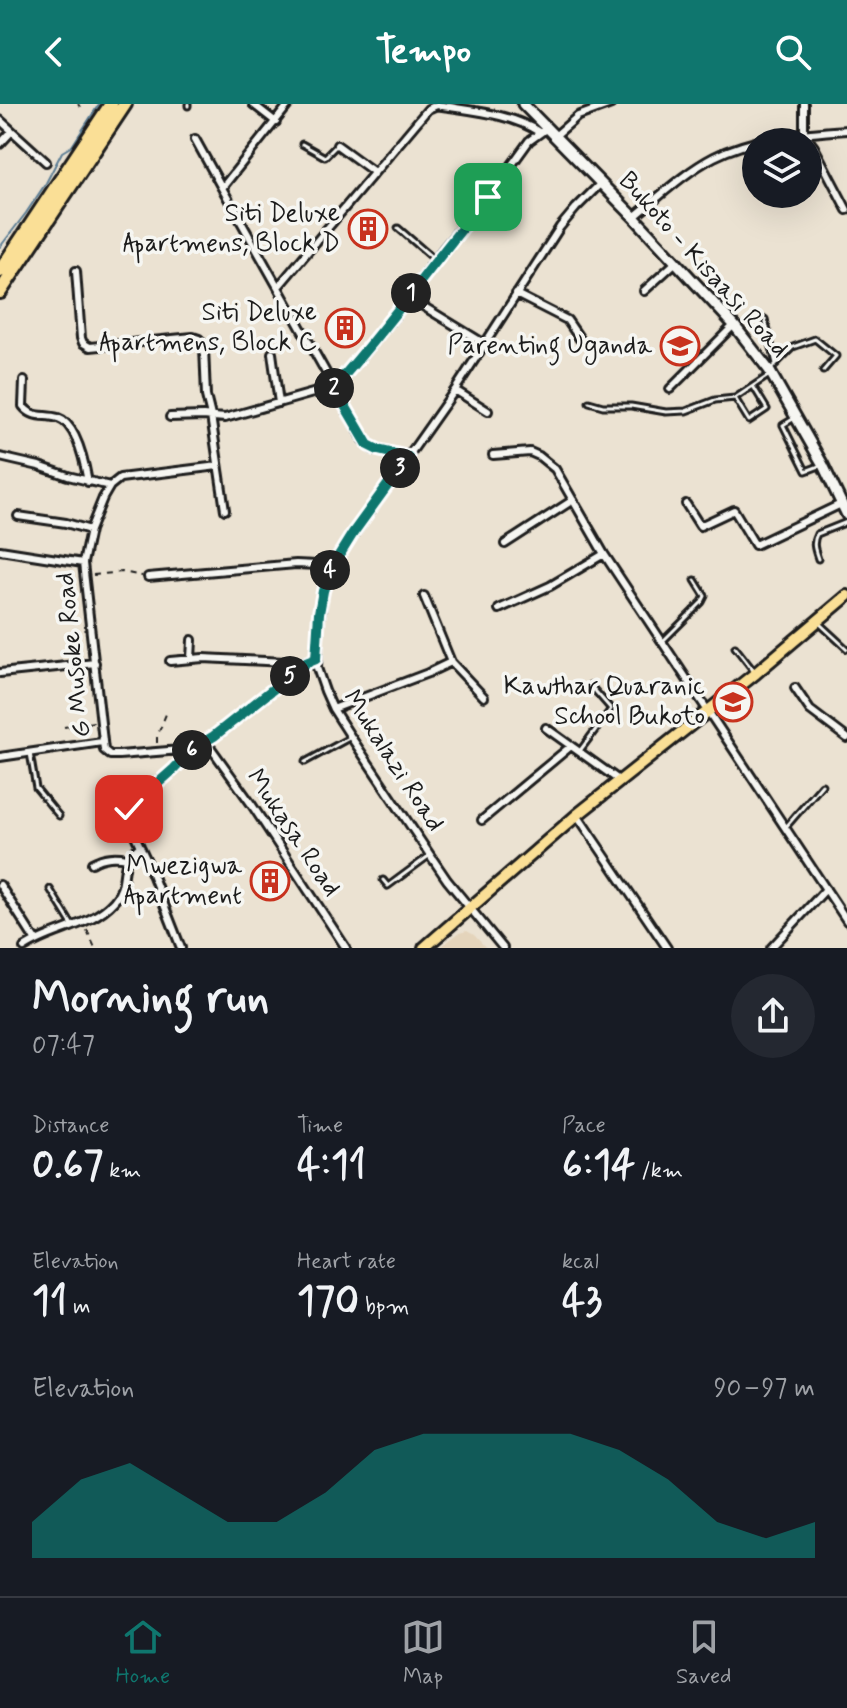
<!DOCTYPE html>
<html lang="en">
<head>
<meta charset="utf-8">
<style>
	body { margin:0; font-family:Mynerve,sans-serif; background:#242831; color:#f1f3f6; height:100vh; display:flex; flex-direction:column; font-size:30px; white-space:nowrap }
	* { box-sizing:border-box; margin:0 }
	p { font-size:26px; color:#9ea1a6 }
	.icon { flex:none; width:44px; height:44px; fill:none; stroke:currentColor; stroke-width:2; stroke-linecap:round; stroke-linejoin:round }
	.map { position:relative; height:844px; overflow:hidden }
	.drawer { display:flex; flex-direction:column; background:#171b24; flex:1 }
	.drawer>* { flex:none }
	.tools { position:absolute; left:742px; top:24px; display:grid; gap:16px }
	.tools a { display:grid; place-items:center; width:80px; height:80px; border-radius:50%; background:#171b24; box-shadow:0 8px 32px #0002; font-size:40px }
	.pin { position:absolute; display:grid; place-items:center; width:68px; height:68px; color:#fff; margin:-34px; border-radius:16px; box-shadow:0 4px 12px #0006 }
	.km { position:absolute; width:40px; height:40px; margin:-20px; border-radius:50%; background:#222; color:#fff; font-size:22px; line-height:40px; text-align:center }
	.round { display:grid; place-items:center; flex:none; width:84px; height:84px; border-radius:42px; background:#242831 }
	.summary { display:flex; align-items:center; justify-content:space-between; height:136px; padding:0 32px }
	h1 { font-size:44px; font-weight:700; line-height:60px }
	.metrics { display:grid; grid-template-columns:repeat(3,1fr); gap:12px; height:136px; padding:8px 32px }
	.metrics div { display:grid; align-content:center }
	.metrics b { font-size:40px; font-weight:700 }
	.metrics small { font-size:22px; font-weight:400 }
	.metrics p { font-size:22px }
	.chart { height:224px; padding:16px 32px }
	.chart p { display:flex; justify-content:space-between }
	.chart svg { width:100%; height:144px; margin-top:8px; fill:#0f766e; opacity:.7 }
	header { display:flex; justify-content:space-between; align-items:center; height:104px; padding:0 32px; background:#0f766e; color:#fff; font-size:36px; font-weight:700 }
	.tabs { display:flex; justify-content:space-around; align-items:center; height:112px; border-top:2px solid #363941; background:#171b24; font-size:22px; color:#9ea1a6 }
	.tabs a { display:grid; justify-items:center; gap:4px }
	.tabs .current { color:#0f766e }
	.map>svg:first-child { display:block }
	.built { fill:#e4d4bb }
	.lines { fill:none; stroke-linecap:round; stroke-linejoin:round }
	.stream { stroke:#5d7e95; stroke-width:2 }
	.lane-casing { stroke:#1c1c1c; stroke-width:9 }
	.street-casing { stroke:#1c1c1c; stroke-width:12 }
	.secondary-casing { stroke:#1c1c1c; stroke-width:15 }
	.primary-casing { stroke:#1c1c1c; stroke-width:16 }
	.highway-casing { stroke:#1c1c1c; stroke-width:18 }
	.path { stroke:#1c1c1c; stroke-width:2; stroke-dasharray:6 6; stroke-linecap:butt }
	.lane { stroke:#f6f6f2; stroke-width:3 }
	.street { stroke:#f6f6f2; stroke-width:6 }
	.secondary { stroke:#f6f6f2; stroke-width:9 }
	.primary { stroke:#fadf96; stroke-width:10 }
	.highway { stroke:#fadf96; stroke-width:12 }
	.route-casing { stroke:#fff; stroke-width:16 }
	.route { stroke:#0f766e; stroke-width:10 }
	.labels { text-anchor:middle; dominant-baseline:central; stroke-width:7; stroke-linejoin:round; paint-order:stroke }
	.poi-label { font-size:26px; fill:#1c1c1c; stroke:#f6f6f2; text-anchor:end }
	.street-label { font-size:26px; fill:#1c1c1c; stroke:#f6f6f2 }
</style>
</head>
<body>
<header><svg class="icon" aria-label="back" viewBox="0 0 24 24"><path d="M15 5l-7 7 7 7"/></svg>Tempo<svg class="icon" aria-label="search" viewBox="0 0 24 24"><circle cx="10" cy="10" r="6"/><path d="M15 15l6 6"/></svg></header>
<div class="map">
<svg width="847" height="844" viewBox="0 0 847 844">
	<rect width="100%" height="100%" fill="#ebe2d2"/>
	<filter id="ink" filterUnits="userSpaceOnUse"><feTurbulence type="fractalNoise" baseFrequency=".0125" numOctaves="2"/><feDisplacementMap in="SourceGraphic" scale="16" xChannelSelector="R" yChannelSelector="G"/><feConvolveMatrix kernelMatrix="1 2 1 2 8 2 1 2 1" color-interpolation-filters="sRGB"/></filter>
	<g filter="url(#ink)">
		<path class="built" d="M467,827L474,831L486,844H439L459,829Z"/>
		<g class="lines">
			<path class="stream" d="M0,143L26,109L46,79L62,48L72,42L99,0"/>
			<g class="lane-casing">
				<path id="lane" d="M188,0V2
					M302,40L325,53L337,41
					M398,124L435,156
					M765,215L776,260
					M772,264L793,243L815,235L836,252L823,267
					M753,282L767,305L749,317L735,294L768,272
					M589,298L603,302H631L666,308L686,307L715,296L735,294
					M793,315L783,321L806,367L822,361
					M818,455C815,446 812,439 817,430L847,418
					M820,520L847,545
					M662,538L702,498L705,492L695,476
					M735,543L753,566
					M579,648L611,605L590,581
					M30,649L36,684L59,712
					M305,658L351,633
					M785,724L822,681
					M383,776L388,782L430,751
					M50,785L72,821"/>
			</g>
			<g class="street-casing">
				<path id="street" d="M253,0L276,18
					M289,0L222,84L364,336L373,345L408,353
					M804,0V30L814,43L847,106
					M0,16L46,58
					M555,32L578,12L611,0
					M195,35L222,84
					M0,40L12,27
					M337,41L374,68
					M634,113C659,93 685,68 714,53C754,33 803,29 847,26
					M76,167L81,234L83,239L90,243L193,233L199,235L204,243L206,292L211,312L225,406
					M278,183L428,5L437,1C471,7 510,9 539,28
					M644,187L676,158
					M516,190L567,216L580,235
					M408,193L485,240
					M272,249L279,299
					M24,277L23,302C33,315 44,310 58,314C77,320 85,361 88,378
					M670,285L734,221
					M455,286L488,307
					M170,313L203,312L225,314L334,283L393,214L444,144L503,73L529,37L547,24
					M493,351L530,348L539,352L555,365L604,450L847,817
					M0,353L39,362L68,372L110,382
					M686,400L700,422L734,406L755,441L841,400
					M18,412L66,419L90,426
					M505,440L573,396
					M0,446L83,459
					M148,473L296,460L317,461L330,466
					M424,492L451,558L484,593
					M499,505L550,482L604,450
					M191,555L192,536
					M170,557L203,554L306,559
					M0,569L95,559
					M795,584L810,606L847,634
					M333,605L428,569L451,558
					M546,624L620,677
					M206,637L252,701L346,844
					M193,645L119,651H110L104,646L83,459L90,426L103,394L110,382L120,374L218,362
					M0,653L102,638
					M577,711L667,844
					M482,716L571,642
					M92,759C104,752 115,752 128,754
					M0,781L35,836
					M24,844C52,825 91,823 114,797C126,784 122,770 127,756C129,751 136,746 140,742
					M181,844L147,757L130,721L127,709L129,705L174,665L193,645L214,632L306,559L316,555
					M503,844L447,776L430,751L351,633L333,605L325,587L317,564L318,526L323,487L330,466L338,452L455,286L560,123L576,104L601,79
					M771,844L826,785"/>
			</g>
			<g class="secondary-casing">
				<path id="secondary" d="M523,0L634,113L734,221L769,266L823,361L847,411"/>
			</g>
			<g class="primary-casing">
				<path id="primary" d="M424,844L577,711L756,569L847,492"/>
			</g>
			<g class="highway-casing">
				<path id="highway" d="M0,167L111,0
					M0,188L125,0"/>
			</g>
			<path class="path" d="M78,0L80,3
				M93,471L122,468L142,472
				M64,623L94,618
				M157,639V633L166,610
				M87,826L95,844"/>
			<use href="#lane" class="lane"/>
			<use href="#street" class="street"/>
			<use href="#secondary" class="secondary"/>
			<use href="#primary" class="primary"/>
			<use href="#highway" class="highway"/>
		</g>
	</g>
	<g class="lines" filter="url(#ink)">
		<g class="route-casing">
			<path id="route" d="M129,705L174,665L193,645L214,632L306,559L316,555L319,509L323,487L330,466L353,429L408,353L378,346L368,341L334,283C389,222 435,155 488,93"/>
		</g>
		<use href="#route" class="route"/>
	</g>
	<defs>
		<g id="building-ring" transform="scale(2)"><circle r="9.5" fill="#f6f6f2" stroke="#c8321e" stroke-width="1.5"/><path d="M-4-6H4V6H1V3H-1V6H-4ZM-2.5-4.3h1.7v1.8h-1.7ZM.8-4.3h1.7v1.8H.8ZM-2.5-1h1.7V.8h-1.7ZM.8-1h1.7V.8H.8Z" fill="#c8321e"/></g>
		<g id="school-ring" transform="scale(2)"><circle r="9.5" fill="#f6f6f2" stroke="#c8321e" stroke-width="1.5"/><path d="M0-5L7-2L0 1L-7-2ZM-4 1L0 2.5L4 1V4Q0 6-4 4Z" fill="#c8321e"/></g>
	</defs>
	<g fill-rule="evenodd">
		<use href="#building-ring" x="368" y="125"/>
		<use href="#building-ring" x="345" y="224"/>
		<use href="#school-ring" x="680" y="242"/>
		<use href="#school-ring" x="733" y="598"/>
		<use href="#building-ring" x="270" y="777"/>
	</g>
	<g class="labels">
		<g class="poi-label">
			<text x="340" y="110">Siti Deluxe<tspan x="340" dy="30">Apartmens, Block D</tspan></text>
			<text x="317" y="209">Siti Deluxe<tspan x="317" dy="30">Apartmens, Block C</tspan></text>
			<text x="652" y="242">Parenting Uganda</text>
			<text x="705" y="583">Kawthar Quaranic<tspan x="705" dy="30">School Bukoto</tspan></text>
			<text x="242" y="762">Mwezigwa<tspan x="242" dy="30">Apartment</tspan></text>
		</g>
		<g class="street-label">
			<text transform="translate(703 161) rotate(48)">Bukoto - Kisaasi Road</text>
			<text transform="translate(74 551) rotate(-96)">G Musoke Road</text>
			<text transform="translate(393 657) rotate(57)">Mukalazi Road</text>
			<text transform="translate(293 729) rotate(56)">Mukasa Road</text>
		</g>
	</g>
</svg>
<div class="tools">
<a><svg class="icon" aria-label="layers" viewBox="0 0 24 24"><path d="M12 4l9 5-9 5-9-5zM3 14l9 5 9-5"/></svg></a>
</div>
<div class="pin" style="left:488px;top:93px;background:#1e9e55"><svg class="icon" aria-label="arrive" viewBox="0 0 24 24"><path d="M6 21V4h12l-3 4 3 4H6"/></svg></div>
<div class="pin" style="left:129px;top:705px;background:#d93025"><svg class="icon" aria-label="check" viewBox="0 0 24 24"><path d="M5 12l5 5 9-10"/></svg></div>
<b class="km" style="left:411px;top:189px">1</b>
<b class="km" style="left:334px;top:284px">2</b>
<b class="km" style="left:400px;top:364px">3</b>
<b class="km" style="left:330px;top:466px">4</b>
<b class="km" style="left:290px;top:572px">5</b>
<b class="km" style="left:192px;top:646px">6</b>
</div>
<section class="drawer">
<div class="summary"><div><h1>Morning run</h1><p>07:47</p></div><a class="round"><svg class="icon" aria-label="share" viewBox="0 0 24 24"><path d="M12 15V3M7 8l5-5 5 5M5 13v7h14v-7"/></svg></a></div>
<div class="metrics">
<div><p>Distance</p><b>0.67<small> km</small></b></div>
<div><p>Time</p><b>4:11</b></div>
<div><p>Pace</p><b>6:14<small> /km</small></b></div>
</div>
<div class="metrics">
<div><p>Elevation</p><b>11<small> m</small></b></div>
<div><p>Heart rate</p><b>170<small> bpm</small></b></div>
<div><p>kcal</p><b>43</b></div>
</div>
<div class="chart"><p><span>Elevation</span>90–97 m</p>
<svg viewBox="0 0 160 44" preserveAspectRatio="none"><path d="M0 44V33L10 20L20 15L30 24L40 33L50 33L60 24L70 11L80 6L90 6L100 6L110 6L120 11L130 20L140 33L150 38L160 33V44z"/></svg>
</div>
</section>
<nav class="tabs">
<a class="current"><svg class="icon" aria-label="home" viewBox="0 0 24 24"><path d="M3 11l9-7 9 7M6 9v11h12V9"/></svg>Home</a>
<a><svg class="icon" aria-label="map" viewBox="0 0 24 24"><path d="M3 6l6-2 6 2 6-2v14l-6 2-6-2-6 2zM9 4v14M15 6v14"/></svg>Map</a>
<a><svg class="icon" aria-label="saved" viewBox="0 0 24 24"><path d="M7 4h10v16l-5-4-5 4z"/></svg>Saved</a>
</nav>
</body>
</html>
